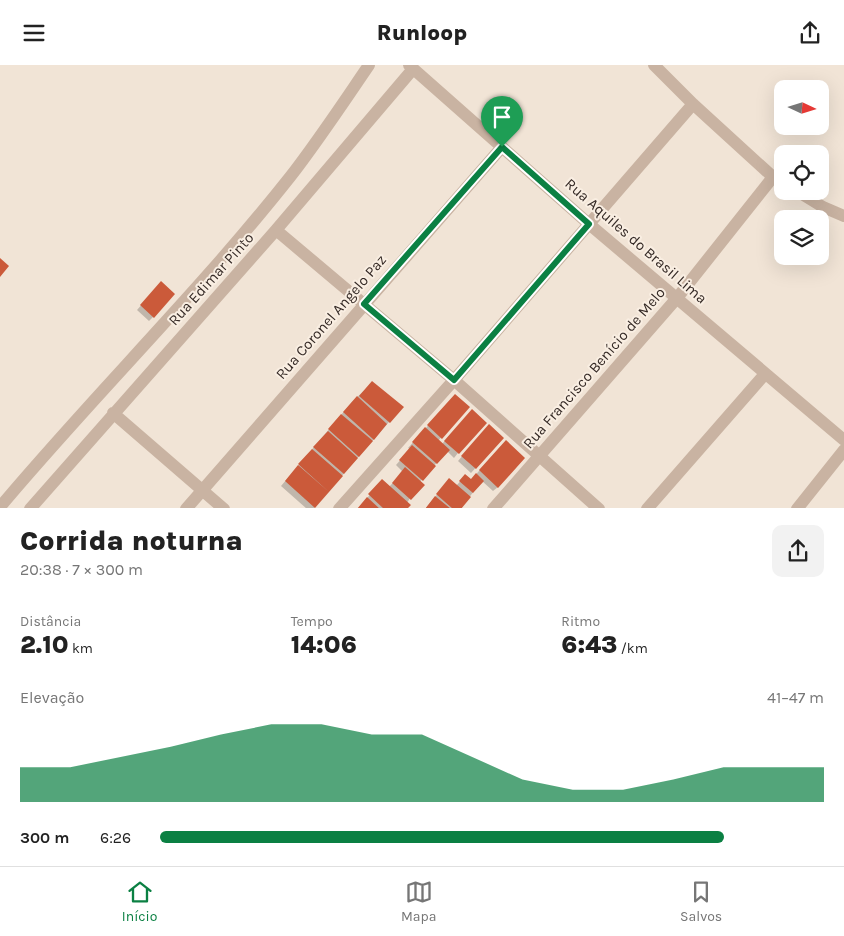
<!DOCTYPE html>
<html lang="pt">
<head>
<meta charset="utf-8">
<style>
	body { margin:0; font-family:Karla,sans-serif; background:#f2f2f2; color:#222; height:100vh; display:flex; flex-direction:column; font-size:19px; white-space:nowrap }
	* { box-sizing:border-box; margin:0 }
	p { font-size:16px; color:#767676 }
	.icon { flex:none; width:28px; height:28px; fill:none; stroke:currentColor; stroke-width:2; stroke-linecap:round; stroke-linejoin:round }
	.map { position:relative; height:443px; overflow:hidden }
	.sheet { display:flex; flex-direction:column; background:#fff; flex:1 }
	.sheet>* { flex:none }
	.needle { width:32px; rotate:94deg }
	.buttons { position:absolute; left:774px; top:15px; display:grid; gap:10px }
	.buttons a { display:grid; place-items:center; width:55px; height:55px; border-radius:10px; background:#fff; box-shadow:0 5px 20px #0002; font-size:25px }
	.pin { position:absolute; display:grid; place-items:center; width:42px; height:42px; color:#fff; margin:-51px -21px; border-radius:50% 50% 50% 0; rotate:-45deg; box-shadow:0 0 5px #0007 }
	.pin .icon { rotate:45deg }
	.round { display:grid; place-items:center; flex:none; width:52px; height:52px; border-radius:10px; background:#f2f2f2 }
	.overview { display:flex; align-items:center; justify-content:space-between; height:85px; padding:0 20px }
	h1 { font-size:28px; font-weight:800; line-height:38px }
	.stats { display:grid; grid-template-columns:repeat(3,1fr); gap:8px; height:85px; padding:5px 20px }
	.stats div { display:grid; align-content:center }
	.stats b { font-size:25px; font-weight:800 }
	.stats small { font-size:14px; font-weight:400 }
	.stats p { font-size:14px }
	.chart { height:140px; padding:10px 20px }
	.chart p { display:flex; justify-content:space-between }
	.chart svg { width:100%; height:90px; margin-top:5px; fill:#0b8043; opacity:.7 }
	ul { padding:0 20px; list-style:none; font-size:16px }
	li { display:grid; grid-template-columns:80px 60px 1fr; align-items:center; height:38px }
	li i { height:12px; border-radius:6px; background:#0b8043 }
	header { display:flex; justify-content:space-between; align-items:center; height:65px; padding:0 20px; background:#fff; font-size:22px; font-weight:800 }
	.dock { display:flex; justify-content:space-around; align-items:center; height:70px; border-top:1px solid #e0e0e0; background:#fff; font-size:14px; color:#767676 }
	.dock a { display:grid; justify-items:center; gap:2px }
	.dock .active { color:#0b8043 }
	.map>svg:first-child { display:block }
	.shadow { fill:#0003 }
	.building { fill:#cb5a3a }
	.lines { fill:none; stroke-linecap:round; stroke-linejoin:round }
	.street { stroke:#c9b3a2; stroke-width:12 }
	.route-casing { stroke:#fff; stroke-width:10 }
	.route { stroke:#0b8043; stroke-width:6 }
	.labels { text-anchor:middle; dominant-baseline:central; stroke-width:4; stroke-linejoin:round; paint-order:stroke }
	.street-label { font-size:15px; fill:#342925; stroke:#f9eee2 }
</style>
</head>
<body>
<header><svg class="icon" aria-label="menu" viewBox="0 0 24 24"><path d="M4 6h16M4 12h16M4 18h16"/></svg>Runloop<svg class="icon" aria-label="share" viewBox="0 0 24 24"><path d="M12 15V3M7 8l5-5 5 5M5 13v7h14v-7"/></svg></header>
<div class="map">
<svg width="844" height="444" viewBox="0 0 844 444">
	<rect width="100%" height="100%" fill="#f1e4d6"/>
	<path class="shadow" d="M157,222L153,252L149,256L137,245Z
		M372,318L389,357L313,444H307L281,421L352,337Z
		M451,335L468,342L438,376L442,379L468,350L458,388L454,393L447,386L420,417L407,438L406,444H358L378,420L389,422L403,407L396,400L410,384L408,383Z
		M484,366L502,373L471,408L458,396Z
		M501,381L498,422L493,426L482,416L460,444H425L445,420L456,421L465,411L471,415Z"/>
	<path class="building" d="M0,193L9,201L0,212Z
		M161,216L175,229L154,253L140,240Z
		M372,316L404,342L390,358L359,331Z
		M455,329L470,342L442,374L427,360Z
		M357,331L387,359L374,375L343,347Z
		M472,344L487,358L459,389L444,376Z
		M341,349L373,376L359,392L328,364Z
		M489,359L504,373L476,404L461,391Z
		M425,362L450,385L437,399L412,377Z
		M328,366L358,393L344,409L313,382Z
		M506,375L525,393L498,423L479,405Z
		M412,380L436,401L423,416L399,395Z
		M312,384L343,411L329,427L298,399Z
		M298,400L329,427L315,443L285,416Z
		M405,402L425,420L411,435L392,418Z
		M476,408L484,416L473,428L459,416L465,409L471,414Z
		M449,413L471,432L461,444H453L436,429Z
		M382,414L411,440L407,444H384L368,429Z
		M435,431L451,444H425Z
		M367,432L380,444H357Z"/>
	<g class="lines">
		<path class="street" d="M409,0L589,159L844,375
			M654,0L693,39L773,112L782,118
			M797,126L823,142L844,151
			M276,165L454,315L599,444
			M113,348L224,444
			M0,442C94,330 199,227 290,112C318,76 343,38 369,0
			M30,444L276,165L413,4
			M186,444L502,82
			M339,444L454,315L693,39
			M493,444L677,233L773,112
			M647,444L765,309
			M797,444L844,385"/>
	</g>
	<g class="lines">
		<g class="route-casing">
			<path id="route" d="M502,82L589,159L454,315L364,239Z"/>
		</g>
		<use href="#route" class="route"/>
	</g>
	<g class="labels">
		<g class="street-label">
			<text transform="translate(636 176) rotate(41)">Rua Aquiles do Brasil Lima</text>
			<text transform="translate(211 214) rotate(-48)">Rua Edimar Pinto</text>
			<text transform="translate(331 252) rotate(-49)">Rua Coronel Angelo Paz</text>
			<text transform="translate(594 303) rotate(-49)">Rua Francisco Benício de Melo</text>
		</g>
	</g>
</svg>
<div class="buttons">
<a><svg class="needle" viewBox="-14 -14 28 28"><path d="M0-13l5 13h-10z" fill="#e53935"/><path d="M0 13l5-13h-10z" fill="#767676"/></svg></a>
<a><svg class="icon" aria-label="locate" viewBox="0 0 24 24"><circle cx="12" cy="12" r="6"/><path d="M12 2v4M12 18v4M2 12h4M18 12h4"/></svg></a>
<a><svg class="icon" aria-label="layers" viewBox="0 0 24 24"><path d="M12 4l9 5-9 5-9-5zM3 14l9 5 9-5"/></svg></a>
</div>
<div class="pin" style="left:502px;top:82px;background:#1e9e55"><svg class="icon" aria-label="arrive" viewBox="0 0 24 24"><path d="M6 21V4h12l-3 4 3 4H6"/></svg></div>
</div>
<section class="sheet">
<div class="overview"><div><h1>Corrida noturna</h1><p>20:38 · 7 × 300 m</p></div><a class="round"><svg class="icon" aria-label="share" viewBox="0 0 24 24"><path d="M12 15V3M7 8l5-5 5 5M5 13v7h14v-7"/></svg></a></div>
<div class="stats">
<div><p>Distância</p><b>2.10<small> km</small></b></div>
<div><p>Tempo</p><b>14:06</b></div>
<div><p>Ritmo</p><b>6:43<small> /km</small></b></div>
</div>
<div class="chart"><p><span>Elevação</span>41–47 m</p>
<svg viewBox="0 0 160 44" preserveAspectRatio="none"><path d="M0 44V27L10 27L20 22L30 17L40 11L50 6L60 6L70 11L80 11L90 22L100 33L110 38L120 38L130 33L140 27L150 27L160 27V44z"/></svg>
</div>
<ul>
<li><b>300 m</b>6:26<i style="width:85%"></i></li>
</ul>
</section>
<nav class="dock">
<a class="active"><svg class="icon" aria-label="home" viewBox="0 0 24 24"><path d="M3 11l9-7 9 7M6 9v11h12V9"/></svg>Início</a>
<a><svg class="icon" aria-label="map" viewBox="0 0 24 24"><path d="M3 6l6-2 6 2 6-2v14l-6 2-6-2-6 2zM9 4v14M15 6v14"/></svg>Mapa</a>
<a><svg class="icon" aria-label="saved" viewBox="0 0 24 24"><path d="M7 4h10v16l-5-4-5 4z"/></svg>Salvos</a>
</nav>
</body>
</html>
